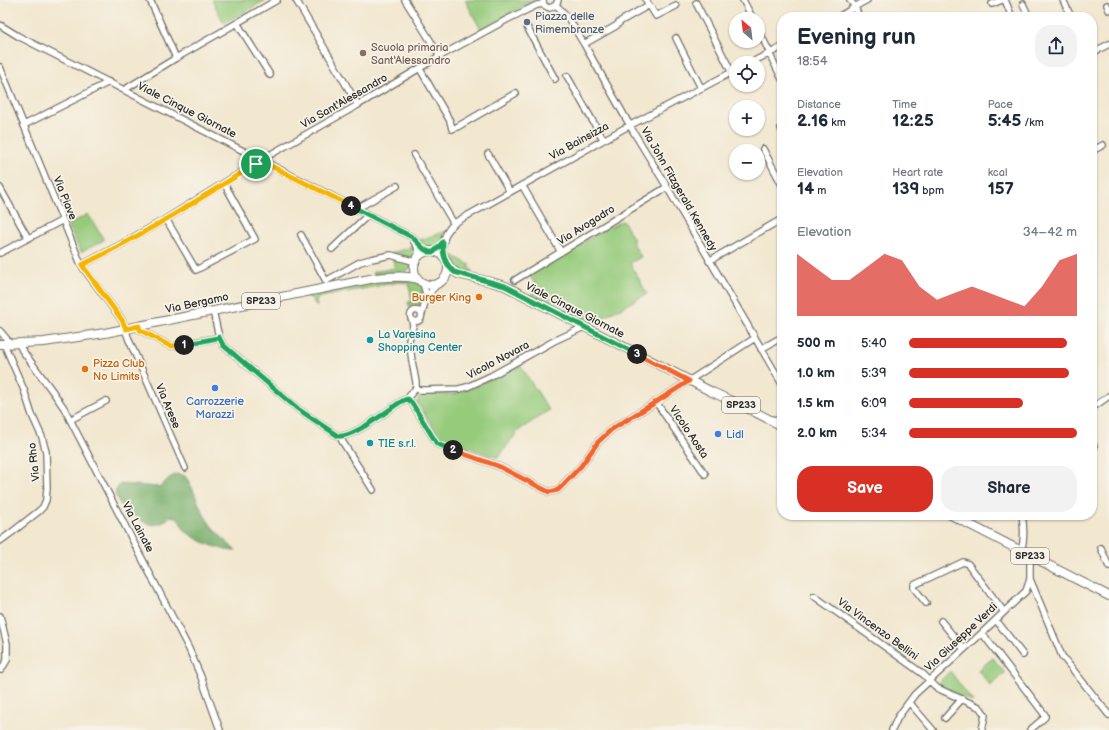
<!DOCTYPE html>
<html lang="en">
<head>
<meta charset="utf-8">
<style>
	body { margin:0; font-family:"Balsamiq Sans",sans-serif; background:#f2f2f3; color:#1f2937; height:100vh; display:flex; flex-direction:column; font-size:15px; white-space:nowrap }
	* { box-sizing:border-box; margin:0 }
	p { font-size:13px; color:#747a83 }
	.icon { flex:none; width:22px; height:22px; fill:none; stroke:currentColor; stroke-width:2; stroke-linecap:round; stroke-linejoin:round }
	.map { position:relative; flex:1; overflow:hidden }
	.sheet { position:absolute; left:777px; top:12px; width:320px; height:508px; display:flex; flex-direction:column; background:#fff; border-radius:16px; box-shadow:0 1px 3px #0004 }
	.sheet>* { flex:none }
	.needle { width:26px; rotate:332deg }
	.tools { position:absolute; left:729px; top:12px; display:grid; gap:8px }
	.tools a { display:grid; place-items:center; width:36px; height:36px; border-radius:50%; background:#fff; box-shadow:0 1px 3px #0004; font-size:20px }
	.pin { position:absolute; display:grid; place-items:center; width:34px; height:34px; color:#fff; margin:-17px; border:2px solid #fff; border-radius:50%; box-shadow:0 1px 4px #0007 }
	.km { position:absolute; width:20px; height:20px; margin:-10px; border-radius:50%; background:#222; color:#fff; font-size:11px; line-height:20px; text-align:center }
	.round { display:grid; place-items:center; flex:none; width:42px; height:42px; border-radius:16px; background:#f2f2f3 }
	.head { display:flex; align-items:center; justify-content:space-between; height:68px; padding:0 20px }
	h1 { font-size:22px; font-weight:700; line-height:30px }
	.figures { display:grid; grid-template-columns:repeat(3,1fr); gap:6px; height:68px; padding:4px 20px }
	.figures div { display:grid; align-content:center }
	.figures b { font-size:17px; font-weight:700 }
	.figures small { font-size:11px; font-weight:400 }
	.figures p { font-size:11px }
	.chart { height:112px; padding:8px 20px }
	.chart p { display:flex; justify-content:space-between }
	.chart svg { width:100%; height:72px; margin-top:4px; fill:#d93025; opacity:.7 }
	.cta { display:flex; gap:8px; margin-top:auto; padding:8px 20px }
	.cta a { flex:1; height:46px; border-radius:16px; background:#d93025; color:#fff; font-size:16px; font-weight:700; line-height:46px; text-align:center }
	.cta a+a { background:#f2f2f3; color:#1f2937 }
	ul { padding:0 20px; list-style:none; font-size:13px }
	li { display:grid; grid-template-columns:64px 48px 1fr; align-items:center; height:30px }
	li i { height:10px; border-radius:5px; background:#d93025 }
	.map>svg:first-child { display:block }
	.green { fill:#96cb7c; stroke:#607b54 }
	.forest { fill:#78af6c; stroke:#526d4c }
	.lines { fill:none; stroke-linecap:round; stroke-linejoin:round }
	.minor-casing { stroke:#716d64; stroke-width:8 }
	.primary-casing { stroke:#716d64; stroke-width:10 }
	.minor { stroke:#fff; stroke-width:5.5 }
	.primary { stroke:#fff; stroke-width:8 }
	.split-1-casing { stroke:#fff; stroke-width:8 }
	.split-2-casing { stroke:#fff; stroke-width:8 }
	.split-3-casing { stroke:#fff; stroke-width:8 }
	.split-4-casing { stroke:#fff; stroke-width:8 }
	.split-5-casing { stroke:#fff; stroke-width:8 }
	.split-1 { stroke:#f5b400; stroke-width:5 }
	.split-2 { stroke:#22a559; stroke-width:5 }
	.split-3 { stroke:#f0652b; stroke-width:5 }
	.split-4 { stroke:#22a559; stroke-width:5 }
	.split-5 { stroke:#f5b400; stroke-width:5 }
	.service-dot { fill:#5c6f8a; stroke:#f7f3e8; stroke-width:1.5 }
	.education-dot { fill:#8d6e63; stroke:#f7f3e8; stroke-width:1.5 }
	.food-dot { fill:#e8710a; stroke:#f7f3e8; stroke-width:1.5 }
	.culture-dot { fill:#0f9aa8; stroke:#f7f3e8; stroke-width:1.5 }
	.shop-dot { fill:#3f7fe0; stroke:#f7f3e8; stroke-width:1.5 }
	.labels { text-anchor:middle; dominant-baseline:central; stroke-width:3.5; stroke-linejoin:round; paint-order:stroke }
	.shield { fill:#f7f3e8; stroke:#686764; stroke-width:1 }
	.shield-label { font-size:10px; font-weight:bold; fill:#2b2b2b }
	.service-label { font-size:11px; fill:#4e5e75; stroke:#f7f3e8; text-anchor:start }
	.education-label { font-size:11px; fill:#785e54; stroke:#f7f3e8; text-anchor:start }
	.street-label { font-size:11px; fill:#2b2b2b; stroke:#f7f3e8 }
	.food-label { font-size:11px; fill:#c56008; stroke:#f7f3e8; text-anchor:end }
	.culture-label { font-size:11px; fill:#0d838f; stroke:#f7f3e8; text-anchor:start }
	.shop-label { font-size:11px; fill:#366cbe; stroke:#f7f3e8 }
</style>
</head>
<body>
<div class="map">
<svg width="1109" height="730" viewBox="0 0 1109 730">
	<rect width="100%" height="100%" fill="#f7f3e8"/>
	<filter id="ink" filterUnits="userSpaceOnUse"><feTurbulence type="fractalNoise" baseFrequency=".025" numOctaves="2"/><feDisplacementMap in="SourceGraphic" scale="8" xChannelSelector="R" yChannelSelector="G"/><feConvolveMatrix kernelMatrix="1 2 1 2 8 2 1 2 1" color-interpolation-filters="sRGB"/></filter>
	<filter id="wash" filterUnits="userSpaceOnUse"><feTurbulence type="fractalNoise" baseFrequency=".012" numOctaves="4" result="noise"/><feDisplacementMap in="SourceGraphic" scale="16" xChannelSelector="R" yChannelSelector="G"/><feGaussianBlur stdDeviation="0.9" result="paint"/><feColorMatrix in="noise" values="0 0 0 0 0 0 0 0 0 0 0 0 0 0 0 0 0 1.4 0 .05"/><feComposite in="paint" operator="in"/></filter>
	<g filter="url(#wash)">
		<rect width="100%" height="100%" fill="#f2e7cf"/>
		<path class="green" d="M212,0H266L224,23Z
			M465,0H535L481,30Z
			M88,214L104,240L81,252L68,225Z
			M621,221L624,222L634,240L632,241L641,257L630,263L647,294L590,324L530,295L538,287L529,275L610,226L611,227Z
			M446,231C441,241 440,252 426,249L420,242V240Z
			M415,246L417,249L415,256L413,258L391,254L392,253Z
			M445,251L470,265L469,268L472,270L471,274L455,269L445,254Z
			M392,257L411,263L412,267L404,272L374,275L373,272L395,268Z
			M398,280C404,281 414,280 419,284C428,292 422,307 412,309L409,306L408,302H412L409,283L399,282L320,297L316,300L317,307L311,298L304,295L361,283Z
			M520,365L549,410L518,431L498,458L440,438L417,402L421,394H454L475,387L511,367L515,370Z
			M993,658L1005,673L990,685L978,670Z
			M950,671L973,702L938,685V683Z"/>
		<path class="forest" d="M176,474L185,476C195,489 198,507 208,521C215,532 226,541 236,551C222,551 193,540 184,529C181,525 180,521 178,518L170,516C157,532 143,523 130,512C127,509 122,507 120,504C118,501 116,496 115,492L120,484L160,487L168,479Z"/>
	</g>
	<g filter="url(#ink)">
		<g class="lines">
			<g class="minor-casing">
				<path id="minor" d="M150,0L176,58
					M296,0L358,105
					M405,0L440,56
					M543,0C543,5 545,7 550,8L556,5L558,0
					M646,0L656,16L676,6
					M743,0L753,19
					M850,0L855,7L859,17
					M1005,0L1012,17
					M1063,0L1071,17
					M696,3L732,73
					M992,4L1002,0
					M1023,4L1029,17
					M556,5L567,16L584,44L633,131L667,187L782,384
					M1107,5L1109,10
					M838,17C848,12 857,5 867,0
					M237,23L270,75
					M0,25L18,36L412,237L424,249L429,252
					M527,27L555,79
					M758,29L770,53
					M676,38L701,88
					M584,44L616,26L621,21L649,5
					M769,53L782,79
					M1092,53L1109,44
					M750,63L782,47
					M0,67L80,262L84,269L122,320L129,340L185,468
					M420,69L450,121L452,129L457,127L516,93
					M567,76L603,139
					M124,90L176,58L277,0
					M24,125L109,82
					M781,128L782,131
					M763,149L782,185
					M1092,151L1103,145
					M488,154L510,192
					M414,155L454,224
					M522,185L561,252
					M0,188L28,238
					M356,209L397,186
					M166,219L196,270L255,239L224,183
					M301,235L326,281L360,262L371,259L391,255L416,262
					M414,242L417,246L419,257
					M332,249L368,215
					M434,252L443,243
					M0,253L63,220
					M443,257C441,244 445,230 456,222L623,129L736,70
					M709,261L782,219
					M82,265L120,245L166,219L266,157L358,105L440,56L508,19L537,5L543,4
					M515,280L667,187
					M423,283L427,298
					M410.5 316a5.5 5.5 0 1 1 11 0a5.5 5.5 0 1 1-11 0Z
					M213,311L219,337L223,345L298,409L338,436C350,438 378,418 389,410C395,406 401,400 408,399
					M422,314C424,302 429,291 439,283
					M139,326L140,330L170,346H175L217,338L219,337
					M0,331L11,344
					M19,344L22,350L53,392L64,408L189,649L201,677L220,730
					M761,349L782,337
					M416,388L419,390H426L459,389L467,387L491,376L554,341L584,327
					M408,399L412,403L437,444L498,466L549,492L558,490L581,466L598,442L612,429L656,402L755,338
					M408,399L410,395L416,388V382L412,361L409,339L413,326L412,320
					M656,402L705,474
					M1092,408L1109,396
					M70,420L106,401
					M771,420L778,419L782,417
					M341,437L342,441L373,490
					M1092,442L1094,447
					M0,541L11,533L39,511L43,507L46,500L47,488L46,452L42,437L32,415L24,390L4,344
					M1101,548L1109,567
					M1021,551C1025,539 1024,527 1022,515
					M1030,579L1062,656L1109,715
					M814,596L923,674L937,688L979,707L981,709L985,715L982,730
					M926,603L914,588V585L963,562L968,564L1004,612
					M0,616L7,644V660L1,670
					M996,620L1023,655
					M941,621L964,649
					M982,633L1045,715V717L1043,719L1030,730
					M909,702L933,730
					M945,718L962,699
					M892,730L898,717L915,694L982,633L1026,591L1030,579V555"/>
			</g>
			<g class="primary-casing">
				<path id="primary" d="M414 268a17 17 0 1 1 34 0a17 17 0 1 1-34 0Z
					M447,263L451,269L458,274L491,282L505,286L712,392L749,409L782,426
					M0,344L44,342L105,333L375,278C389,277 405,275 418,279
					M951,515L1109,596"/>
			</g>
			<use href="#minor" class="minor"/>
			<use href="#primary" class="primary"/>
		</g>
	</g>
	<g class="lines" filter="url(#ink)">
		<g class="split-1-casing">
			<path id="split-1" d="M184,345L170,346L140,330L139,326L126,329L122,320L82,265C142,236 199,199 256,164"/>
		</g>
		<g class="split-2-casing">
			<path id="split-2" d="M184,345L217,338L219,337L223,345L298,409L338,436C350,438 378,418 389,410C395,406 401,400 408,399L412,403L437,444L453,450"/>
		</g>
		<g class="split-3-casing">
			<path id="split-3" d="M453,450L498,466L549,492L558,490L563,485L581,466L598,442L612,429L656,402L689,381L637,354"/>
		</g>
		<g class="split-4-casing">
			<path id="split-4" d="M351,206L412,237L424,249L429,252H434L443,242C442,255 445,264 454,272L505,286L637,354"/>
		</g>
		<g class="split-5-casing">
			<path id="split-5" d="M256,164L261,161L351,206"/>
		</g>
		<use href="#split-1" class="split-1"/>
		<use href="#split-2" class="split-2"/>
		<use href="#split-3" class="split-3"/>
		<use href="#split-4" class="split-4"/>
		<use href="#split-5" class="split-5"/>
	</g>
	<circle class="service-dot" cx="527" cy="22" r="4"/>
	<circle class="education-dot" cx="363" cy="53" r="4"/>
	<g class="food-dot">
		<circle cx="479" cy="297" r="4"/>
		<circle cx="85" cy="369" r="4"/>
	</g>
	<g class="culture-dot">
		<circle cx="370" cy="340" r="4"/>
		<circle cx="370" cy="443" r="4"/>
	</g>
	<g class="shop-dot">
		<circle cx="215" cy="388" r="4"/>
		<circle cx="718" cy="434" r="4"/>
	</g>
	<g class="labels">
		<g class="shield">
			<rect x="242" y="293" width="38" height="16" rx="3"/>
			<rect x="722" y="397" width="38" height="16" rx="3"/>
			<rect x="1011" y="548" width="38" height="16" rx="3"/>
		</g>
		<g class="shield-label">
			<text x="261" y="301">SP233</text>
			<text x="741" y="405">SP233</text>
			<text x="1030" y="556">SP233</text>
		</g>
		<g class="service-label">
			<text x="535" y="16">Piazza delle<tspan x="535" dy="13">Rimembranze</tspan></text>
		</g>
		<g class="education-label">
			<text x="371" y="47">Scuola primaria<tspan x="371" dy="13">Sant'Alessandro</tspan></text>
		</g>
		<g class="street-label">
			<text transform="translate(344 101) rotate(-30)">Via Sant'Alessandro</text>
			<text transform="translate(187 110) rotate(27)">Viale Cinque Giornate</text>
			<text transform="translate(579 141) rotate(-29)">Via Bainsizza</text>
			<text transform="translate(679 189) rotate(60)">Via John Fitzgerald Kennedy</text>
			<text transform="translate(65 198) rotate(68)">Via Piave</text>
			<text transform="translate(586 225) rotate(-32)">Via Avogadro</text>
			<text transform="translate(197 303) rotate(-12)">Via Bergamo</text>
			<text transform="translate(575 310) rotate(27)">Viale Cinque Giornate</text>
			<text transform="translate(498 360) rotate(-28)">Vicolo Novara</text>
			<text transform="translate(168 406) rotate(67)">Via Arese</text>
			<text transform="translate(689 432) rotate(56)">Vicolo Aosta</text>
			<text transform="translate(34 462) rotate(-96)">Via Rho</text>
			<text transform="translate(138 527) rotate(62)">Via Lainate</text>
			<text transform="translate(878 629) rotate(36)">Via Vincenzo Bellini</text>
			<text transform="translate(961 637) rotate(-43)">Via Giuseppe Verdi</text>
		</g>
		<g class="food-label">
			<text x="471" y="297">Burger King</text>
			<text x="93" y="363" text-anchor="start">Pizza Club<tspan x="93" dy="13">No Limits</tspan></text>
		</g>
		<g class="culture-label">
			<text x="378" y="334">La Varesina<tspan x="378" dy="13">Shopping Center</tspan></text>
			<text x="378" y="443">TIE s.r.l.</text>
		</g>
		<g class="shop-label">
			<text x="215" y="401">Carrozzerie<tspan x="215" dy="13">Marazzi</tspan></text>
			<text x="726" y="434" text-anchor="start">Lidl</text>
		</g>
	</g>
</svg>
<div class="tools">
<a><svg class="needle" viewBox="-14 -14 28 28"><path d="M0-13l5 13h-10z" fill="#e53935"/><path d="M0 13l5-13h-10z" fill="#747a83"/></svg></a>
<a><svg class="icon" aria-label="locate" viewBox="0 0 24 24"><circle cx="12" cy="12" r="6"/><path d="M12 2v4M12 18v4M2 12h4M18 12h4"/></svg></a>
<a>+</a>
<a>−</a>
</div>
<div class="pin" style="left:256px;top:164px;background:#1e9e55"><svg class="icon" aria-label="arrive" viewBox="0 0 24 24"><path d="M6 21V4h12l-3 4 3 4H6"/></svg></div>
<b class="km" style="left:184px;top:345px">1</b>
<b class="km" style="left:453px;top:450px">2</b>
<b class="km" style="left:637px;top:354px">3</b>
<b class="km" style="left:351px;top:206px">4</b>
<section class="sheet">
<div class="head"><div><h1>Evening run</h1><p>18:54</p></div><a class="round"><svg class="icon" aria-label="share" viewBox="0 0 24 24"><path d="M12 15V3M7 8l5-5 5 5M5 13v7h14v-7"/></svg></a></div>
<div class="figures">
<div><p>Distance</p><b>2.16<small> km</small></b></div>
<div><p>Time</p><b>12:25</b></div>
<div><p>Pace</p><b>5:45<small> /km</small></b></div>
</div>
<div class="figures">
<div><p>Elevation</p><b>14<small> m</small></b></div>
<div><p>Heart rate</p><b>139<small> bpm</small></b></div>
<div><p>kcal</p><b>157</b></div>
</div>
<div class="chart"><p><span>Elevation</span>34–42 m</p>
<svg viewBox="0 0 160 44" preserveAspectRatio="none"><path d="M0 44V6L10 14L20 22L30 22L40 14L50 6L60 10L70 26L80 34L90 30L100 26L110 30L120 34L130 38L140 26L150 10L160 6V44z"/></svg>
</div>
<ul>
<li><b>500 m</b>5:40<i style="width:94%"></i></li>
<li><b>1.0 km</b>5:39<i style="width:95%"></i></li>
<li><b>1.5 km</b>6:09<i style="width:68%"></i></li>
<li><b>2.0 km</b>5:34<i style="width:100%"></i></li>
</ul>
<div class="cta"><a>Save</a><a>Share</a></div>
</section>
</div>
</body>
</html>
